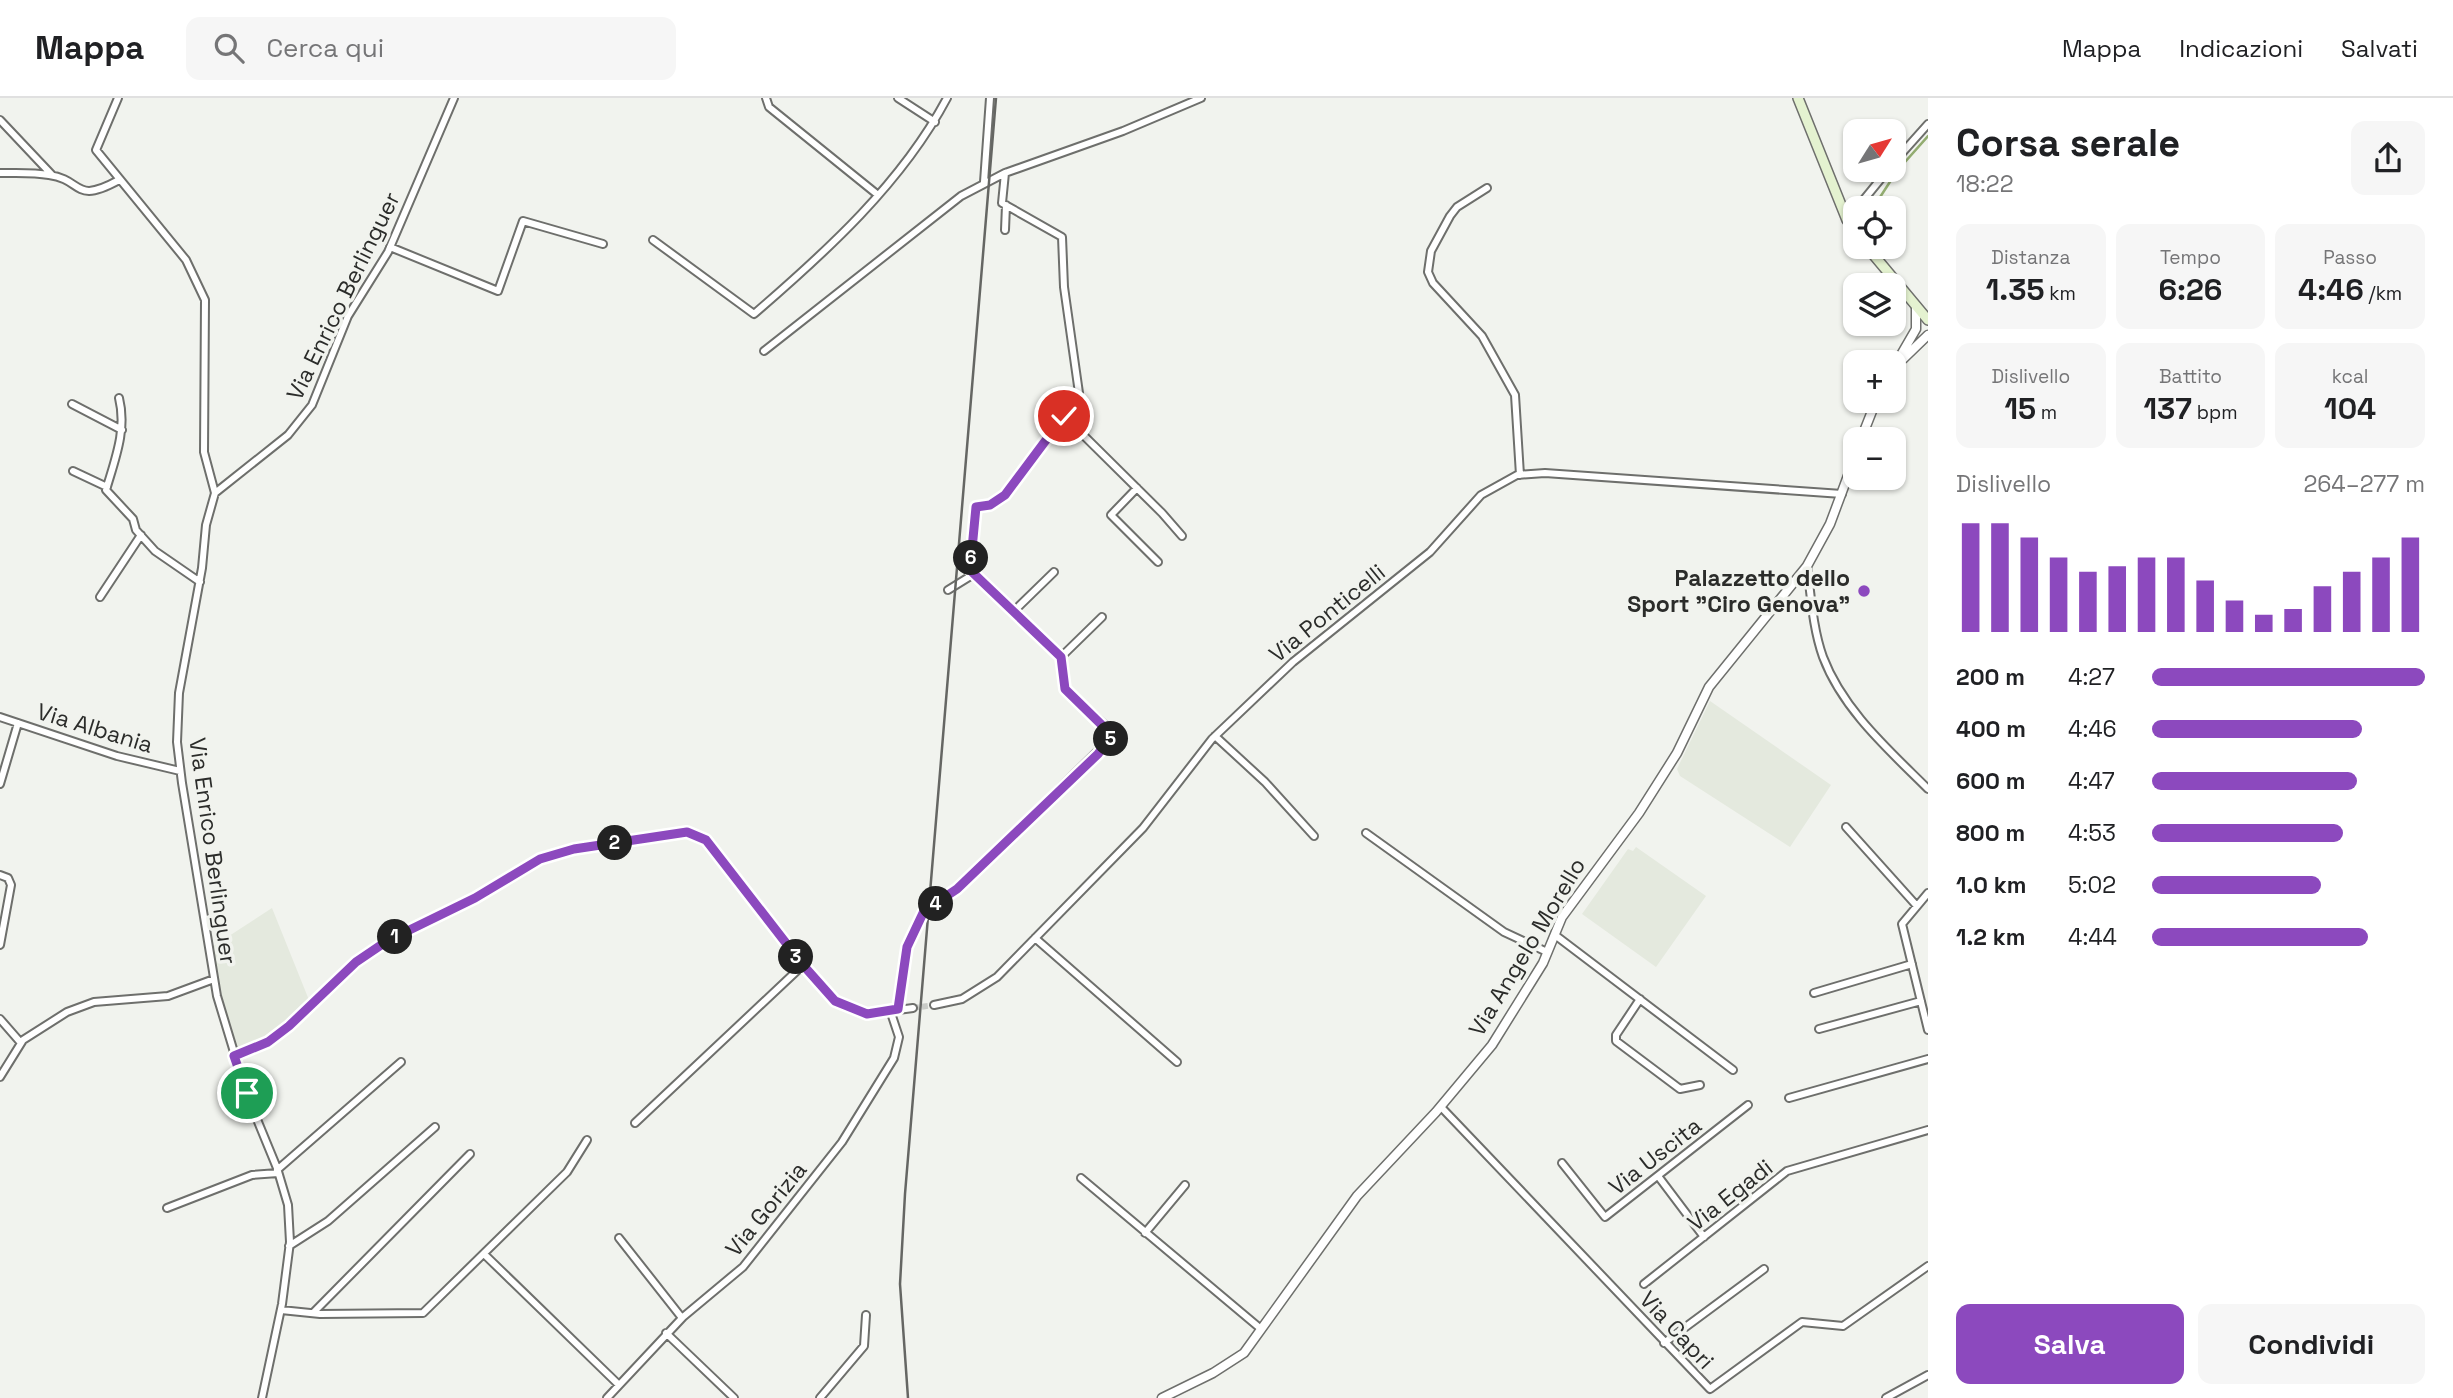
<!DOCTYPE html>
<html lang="it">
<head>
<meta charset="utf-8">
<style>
	body { margin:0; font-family:"Space Grotesk",sans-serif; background:#f6f6f6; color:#202124; height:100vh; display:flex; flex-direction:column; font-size:26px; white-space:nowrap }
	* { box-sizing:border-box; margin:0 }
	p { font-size:23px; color:#757577 }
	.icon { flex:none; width:38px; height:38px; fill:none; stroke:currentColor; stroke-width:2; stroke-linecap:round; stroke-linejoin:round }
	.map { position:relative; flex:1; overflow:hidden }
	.drawer { display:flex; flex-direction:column; background:#fff; width:525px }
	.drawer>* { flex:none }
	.needle { width:46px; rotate:53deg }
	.fabs { position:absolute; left:1843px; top:21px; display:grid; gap:14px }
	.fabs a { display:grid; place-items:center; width:63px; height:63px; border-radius:14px; background:#fff; box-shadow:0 2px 5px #0004; font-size:35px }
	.pin { position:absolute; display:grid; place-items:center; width:60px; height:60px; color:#fff; margin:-30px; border:4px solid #fff; border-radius:50%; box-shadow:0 2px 7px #0007 }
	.km { position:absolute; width:35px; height:35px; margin:-18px; border-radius:50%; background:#222; color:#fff; font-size:19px; line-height:35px; text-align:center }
	.round { display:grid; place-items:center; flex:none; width:74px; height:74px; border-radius:14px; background:#f6f6f6 }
	.headline { display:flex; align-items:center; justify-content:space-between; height:119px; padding:0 28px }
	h1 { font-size:38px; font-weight:600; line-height:52px }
	.stats { display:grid; grid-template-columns:repeat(3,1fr); gap:10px; height:119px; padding:7px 28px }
	.stats div { display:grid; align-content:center; border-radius:14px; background:#f6f6f6; text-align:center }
	.stats b { font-size:30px; font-weight:600 }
	.stats small { font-size:19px; font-weight:400 }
	.stats p { font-size:19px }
	.chart { height:196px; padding:14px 28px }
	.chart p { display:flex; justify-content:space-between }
	.chart svg { width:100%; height:126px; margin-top:7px; stroke:#8c49be; stroke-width:6 }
	.primary-button { display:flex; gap:14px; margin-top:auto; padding:14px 28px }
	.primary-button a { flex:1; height:80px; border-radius:14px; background:#8c49be; color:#fff; font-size:28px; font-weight:600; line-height:80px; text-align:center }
	.primary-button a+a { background:#f6f6f6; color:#202124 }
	ul { padding:0 28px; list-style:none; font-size:23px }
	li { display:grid; grid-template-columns:112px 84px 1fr; align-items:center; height:52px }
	li i { height:18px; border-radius:9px; background:#8c49be }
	header { display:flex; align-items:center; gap:42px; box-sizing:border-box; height:98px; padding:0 35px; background:#fff; border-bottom:2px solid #e0e0e0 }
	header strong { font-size:33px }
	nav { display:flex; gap:38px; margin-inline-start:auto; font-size:24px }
	.search { width:490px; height:63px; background:#f6f6f6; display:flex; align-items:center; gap:18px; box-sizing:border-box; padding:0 24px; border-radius:14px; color:#757577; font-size:26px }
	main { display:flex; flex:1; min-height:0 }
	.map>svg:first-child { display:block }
	.built { fill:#e4e9de }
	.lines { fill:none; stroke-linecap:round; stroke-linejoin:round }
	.stream { stroke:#92ac70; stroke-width:2.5 }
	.minor-tunnel { stroke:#c9cbc7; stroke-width:6; stroke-dasharray:6 3; stroke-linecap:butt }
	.minor-casing { stroke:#6e6f6c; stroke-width:10 }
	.tertiary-casing { stroke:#6e6f6c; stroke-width:11 }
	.secondary-casing { stroke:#6e6f6c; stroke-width:12 }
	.minor { stroke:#fff; stroke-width:6 }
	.tertiary { stroke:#fff; stroke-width:8 }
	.secondary { stroke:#e4f2d0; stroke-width:9 }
	.rail { stroke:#656663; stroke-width:2.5 }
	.route-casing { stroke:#fff; stroke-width:14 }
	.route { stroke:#8c49be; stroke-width:9 }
	.poi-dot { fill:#8c49be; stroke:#f1f3ee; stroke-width:2.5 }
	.labels { text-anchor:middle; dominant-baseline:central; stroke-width:7; stroke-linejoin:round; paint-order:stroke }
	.street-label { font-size:23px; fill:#2b2c2a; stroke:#f1f3ee }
	.poi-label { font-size:23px; font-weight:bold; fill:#2b2c2a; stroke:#f1f3ee; text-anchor:end }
</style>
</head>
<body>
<header>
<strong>Mappa</strong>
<div class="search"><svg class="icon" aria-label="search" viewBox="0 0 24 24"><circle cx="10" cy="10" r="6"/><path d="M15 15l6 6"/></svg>Cerca qui</div>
<nav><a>Mappa</a><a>Indicazioni</a><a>Salvati</a></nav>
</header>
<main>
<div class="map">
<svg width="1928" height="1300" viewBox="0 0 1928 1300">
	<rect width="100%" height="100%" fill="#f1f3ee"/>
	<path class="built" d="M1710,603L1831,687L1790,749L1680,678L1677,671Z
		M1636,749L1706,798L1656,869L1582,816L1628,751L1633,753Z
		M272,810L311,907L268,944L234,958L209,851Z"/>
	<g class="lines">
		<path class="stream" d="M1873,110L1897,73L1928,38"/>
		<path class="minor-tunnel" d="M913,910L934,907"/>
		<g class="minor-casing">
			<path id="minor" d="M118,0L96,52L186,162L205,202L204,354L215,395
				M766,0L769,9L878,97
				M898,0L935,24
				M0,22L52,77
				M1894,64L1928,26
				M0,75C16,75 33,74 49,77C84,82 73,107 119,82
				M984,84L990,0
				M1487,90L1457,109L1450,118L1431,153L1428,174L1433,185L1482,238L1515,297L1520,377
				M1857,110L1888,72
				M1005,132L1006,107
				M653,142L754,216C826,154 902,85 947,0
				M390,149L498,193L523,123L603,146
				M764,253L961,98L1005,75
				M119,300C127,332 115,361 106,392L133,421L136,432L155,453L200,484
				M72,306L122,332
				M1064,318L1162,415L1182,438
				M73,373L107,389
				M1137,390L1111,417L1158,464
				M1807,468C1811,499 1813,531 1823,559C1843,612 1889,652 1928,691
				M948,492L969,479L970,472
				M100,499L141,437
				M1014,513L1054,474
				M1061,559L970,472L976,409L990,407L1005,397L1079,295L1064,189L1062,139L1002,105L1005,75L1123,33L1201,0
				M1061,559L1102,519
				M0,619L117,658L180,673
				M1215,638L1265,684L1314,738
				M0,686L18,625
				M1846,729L1916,807
				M1366,735L1504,834L1547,854
				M0,777L8,780L11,787L0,847
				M1928,795L1902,826L1928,932
				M1555,837L1733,972
				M1035,840L1177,964
				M1814,895L1912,866
				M1640,901L1616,937V943L1680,991L1700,987
				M934,907L962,901L997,879L1143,730L1212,641L1293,564L1430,454L1481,397L1517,377L1545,375L1842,396
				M898,911L907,849L924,813L957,791L1111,640L1108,630L1065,591L1061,559
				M0,921L21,945
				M1819,931L1921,903
				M234,958L268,944L289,928L357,864L387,843L475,799L540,761L574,751L687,734L706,742L803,867L835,903L868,916L913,910
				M0,979L23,942L67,914L94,904L168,898L214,881
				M1789,1000L1928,961
				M1441,1009L1710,1291L1802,1224L1843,1228L1928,1168
				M635,1025L803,867
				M1562,1065L1605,1119L1748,1007
				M277,1072L401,964
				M1658,1078L1704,1139
				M1081,1080L1261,1231
				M167,1110L252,1077L278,1075
				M1145,1135L1185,1087
				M619,1140L682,1220
				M289,1148L328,1123L435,1029
				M485,1157L619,1287
				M1644,1186L1787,1073L1928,1032
				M281,1212L320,1216L423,1215L567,1074L587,1042
				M313,1215L470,1056
				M666,1235L734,1300
				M1664,1245L1764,1171
				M262,1300L282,1206L290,1144L288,1107L277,1070L247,997L217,898L182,685L177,644L179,595L202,470L206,427L215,395L288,337L312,307L348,218L388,154L454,0
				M607,1300L683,1219L743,1169L842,1044L894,960L899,939L890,912
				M820,1300L864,1248L866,1217
				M1886,1300L1928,1277"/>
		</g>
		<g class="tertiary-casing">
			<path id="tertiary" d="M1903,261L1928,237
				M1894,269L1916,231V208
				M1861,341L1876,303
				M1162,1300L1213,1275L1244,1255L1357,1098L1436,1014L1492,947L1543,865L1562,819L1639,715L1677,655L1709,589L1807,468L1830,426L1855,359"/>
		</g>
		<g class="secondary-casing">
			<path id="secondary" d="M1798,0L1847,122L1855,132
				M1867,149L1928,222"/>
		</g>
		<use href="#minor" class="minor"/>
		<use href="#tertiary" class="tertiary"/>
		<use href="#secondary" class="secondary"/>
		<path class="rail" d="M908,1300L900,1186L905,1096L996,0"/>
	</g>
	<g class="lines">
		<g class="route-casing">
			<path id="route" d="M247,995L234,958L268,944L289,928L356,864L387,843L475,800L540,761L574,751L687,734L706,742L803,867L835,903L867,916L898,911L907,849L924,813L957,791L1098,656L1112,637L1065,591L1061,559L970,472L976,409L990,407L1005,397L1064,318"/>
		</g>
		<use href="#route" class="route"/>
	</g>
	<circle class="poi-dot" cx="1864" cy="493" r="7"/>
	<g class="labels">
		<g class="street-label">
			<text transform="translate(343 198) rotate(-64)">Via Enrico Berlinguer</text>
			<text transform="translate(1327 515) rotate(-39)">Via Ponticelli</text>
			<text transform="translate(95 630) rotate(17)">Via Albania</text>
			<text transform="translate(213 753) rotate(82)">Via Enrico Berlinguer</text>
			<text transform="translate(1527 849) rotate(-59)">Via Angelo Morello</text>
			<text transform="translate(1655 1058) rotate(-38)">Via Uscita</text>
			<text transform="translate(1730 1097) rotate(-38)">Via Egadi</text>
			<text transform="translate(766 1111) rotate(-51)">Via Gorizia</text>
			<text transform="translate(1677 1232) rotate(47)">Via Capri</text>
		</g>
		<g class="poi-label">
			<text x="1850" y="480">Palazzetto dello<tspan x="1850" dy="26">Sport "Ciro Genova"</tspan></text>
		</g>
	</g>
</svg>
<div class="fabs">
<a><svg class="needle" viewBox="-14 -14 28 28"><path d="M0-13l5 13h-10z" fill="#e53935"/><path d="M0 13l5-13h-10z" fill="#757577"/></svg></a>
<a><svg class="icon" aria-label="locate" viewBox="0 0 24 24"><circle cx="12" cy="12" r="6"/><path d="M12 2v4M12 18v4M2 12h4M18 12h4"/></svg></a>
<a><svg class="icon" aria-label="layers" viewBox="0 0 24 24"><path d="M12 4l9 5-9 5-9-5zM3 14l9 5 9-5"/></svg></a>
<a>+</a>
<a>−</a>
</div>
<div class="pin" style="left:247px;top:995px;background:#1e9e55"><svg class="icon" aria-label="arrive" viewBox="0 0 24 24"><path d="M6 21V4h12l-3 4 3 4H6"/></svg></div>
<div class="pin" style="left:1064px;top:318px;background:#d93025"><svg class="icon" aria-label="check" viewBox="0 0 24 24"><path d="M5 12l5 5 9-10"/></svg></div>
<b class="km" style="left:395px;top:839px">1</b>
<b class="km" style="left:615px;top:745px">2</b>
<b class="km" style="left:796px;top:859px">3</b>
<b class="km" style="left:936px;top:806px">4</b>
<b class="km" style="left:1111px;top:641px">5</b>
<b class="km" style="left:971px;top:460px">6</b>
</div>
<section class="drawer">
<div class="headline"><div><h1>Corsa serale</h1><p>18:22</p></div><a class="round"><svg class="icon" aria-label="share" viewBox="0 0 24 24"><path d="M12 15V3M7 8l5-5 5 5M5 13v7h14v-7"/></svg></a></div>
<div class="stats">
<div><p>Distanza</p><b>1.35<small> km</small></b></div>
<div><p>Tempo</p><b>6:26</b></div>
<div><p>Passo</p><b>4:46<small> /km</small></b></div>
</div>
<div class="stats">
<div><p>Dislivello</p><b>15<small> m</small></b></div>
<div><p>Battito</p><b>137<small> bpm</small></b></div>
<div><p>kcal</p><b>104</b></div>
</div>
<div class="chart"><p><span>Dislivello</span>264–277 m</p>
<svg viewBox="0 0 160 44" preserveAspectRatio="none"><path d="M5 44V6M15 44V6M25 44V11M35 44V18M45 44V23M55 44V21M65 44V18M75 44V18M85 44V26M95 44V33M105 44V38M115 44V36M125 44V28M135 44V23M145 44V18M155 44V11"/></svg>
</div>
<ul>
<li><b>200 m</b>4:27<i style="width:100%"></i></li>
<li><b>400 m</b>4:46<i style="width:77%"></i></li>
<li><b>600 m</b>4:47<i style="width:75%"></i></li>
<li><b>800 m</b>4:53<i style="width:70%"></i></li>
<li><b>1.0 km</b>5:02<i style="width:62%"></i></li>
<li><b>1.2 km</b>4:44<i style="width:79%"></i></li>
</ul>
<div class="primary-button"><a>Salva</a><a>Condividi</a></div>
</section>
</main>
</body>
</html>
